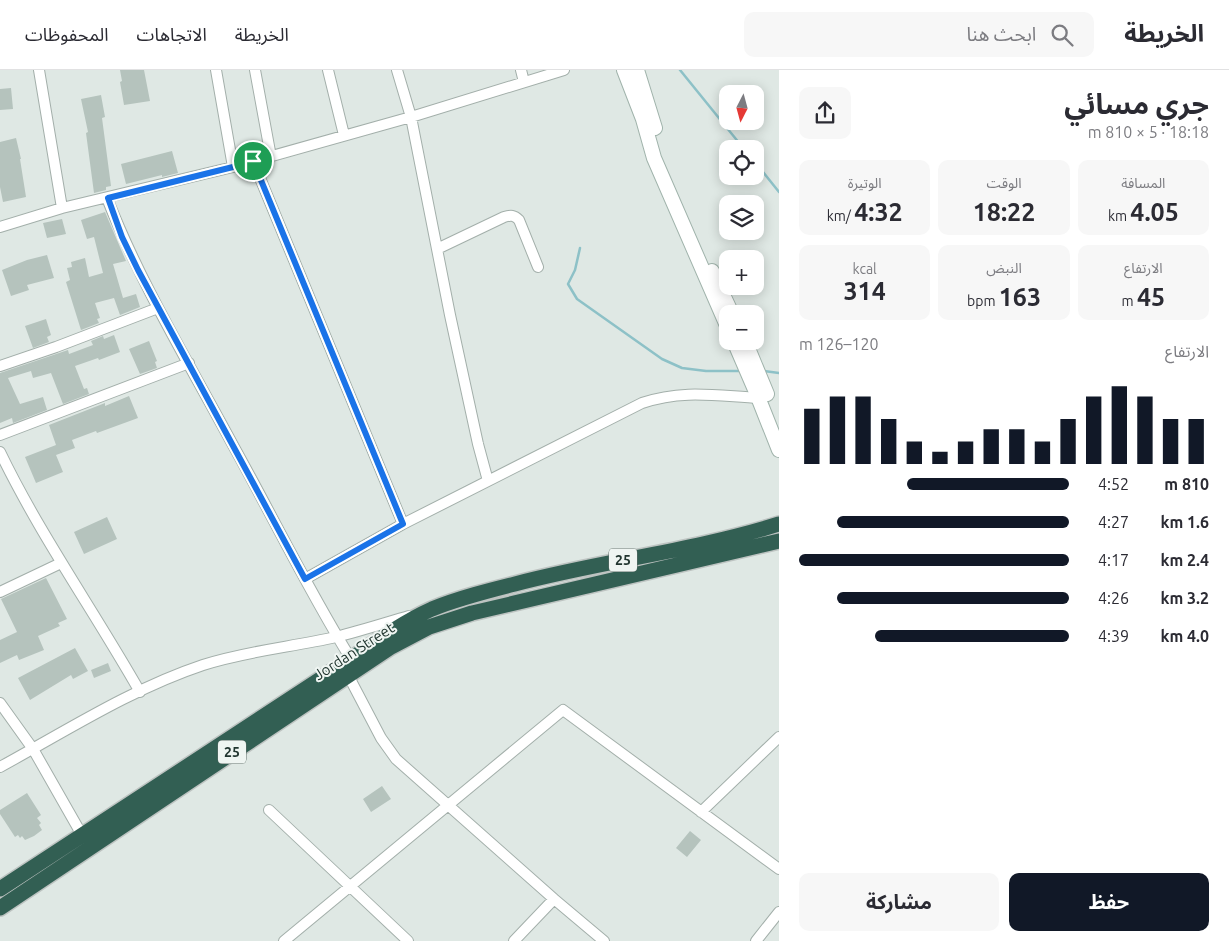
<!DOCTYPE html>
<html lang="ar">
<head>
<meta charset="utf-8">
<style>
	body { margin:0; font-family:Ubuntu,"Noto Sans Arabic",sans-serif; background:#f7f7f7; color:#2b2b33; direction:rtl; height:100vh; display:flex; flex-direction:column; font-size:19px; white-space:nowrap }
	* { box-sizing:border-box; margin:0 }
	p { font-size:16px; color:#7c7c81 }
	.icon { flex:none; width:28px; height:28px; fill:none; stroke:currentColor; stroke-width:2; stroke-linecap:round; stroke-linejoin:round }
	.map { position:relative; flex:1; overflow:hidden; direction:ltr }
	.side { display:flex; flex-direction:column; background:#fff; width:450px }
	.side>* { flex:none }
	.needle { width:32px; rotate:186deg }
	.tools { position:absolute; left:719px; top:15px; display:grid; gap:10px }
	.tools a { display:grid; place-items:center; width:45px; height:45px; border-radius:10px; background:#fff; box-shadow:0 2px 12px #0003; font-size:25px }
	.pin { position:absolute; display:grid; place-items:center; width:42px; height:42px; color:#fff; margin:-21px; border:2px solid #fff; border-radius:50%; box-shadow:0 1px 5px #0007 }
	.round { display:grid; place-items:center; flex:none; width:52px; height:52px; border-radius:10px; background:#f7f7f7 }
	.headline { display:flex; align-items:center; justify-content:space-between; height:85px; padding:0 20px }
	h1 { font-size:28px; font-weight:700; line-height:38px }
	.figures { display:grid; grid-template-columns:repeat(3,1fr); gap:8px; height:85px; padding:5px 20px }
	.figures div { display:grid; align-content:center; border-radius:10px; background:#f7f7f7; text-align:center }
	.figures b { font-size:25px; font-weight:700 }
	.figures small { font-size:14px; font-weight:400 }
	.figures p { font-size:14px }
	.chart { height:140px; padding:10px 20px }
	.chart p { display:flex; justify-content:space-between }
	.chart svg { width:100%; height:90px; margin-top:5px; stroke:#111827; stroke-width:6 }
	.action { display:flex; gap:10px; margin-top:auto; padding:10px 20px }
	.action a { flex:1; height:58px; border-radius:10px; background:#111827; color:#fff; font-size:20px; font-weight:700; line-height:58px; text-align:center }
	.action a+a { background:#f7f7f7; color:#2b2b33 }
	ul { padding:0 20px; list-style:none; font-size:16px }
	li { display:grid; grid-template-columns:80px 60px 1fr; align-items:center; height:38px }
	li i { height:12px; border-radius:6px; background:#111827 }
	header { display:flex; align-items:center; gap:30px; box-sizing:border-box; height:70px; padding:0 25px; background:#fff; border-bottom:1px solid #e1e1e2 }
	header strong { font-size:24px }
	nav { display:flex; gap:28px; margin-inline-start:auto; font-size:18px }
	.search { width:350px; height:45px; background:#f7f7f7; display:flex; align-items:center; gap:12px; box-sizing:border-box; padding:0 18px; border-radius:10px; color:#7c7c81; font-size:19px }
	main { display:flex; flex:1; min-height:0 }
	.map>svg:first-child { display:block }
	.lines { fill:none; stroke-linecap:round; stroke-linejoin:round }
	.stream { stroke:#8dc1c7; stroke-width:2.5 }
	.building { fill:#b5c3bd }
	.street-casing { stroke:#a3afaa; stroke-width:12 }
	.secondary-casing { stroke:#a0b3ab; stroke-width:16 }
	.highway-casing { stroke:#bdc3c1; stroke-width:18 }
	.street { stroke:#fff; stroke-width:10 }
	.secondary { stroke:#fff; stroke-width:14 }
	.highway { stroke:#325f53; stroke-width:15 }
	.route-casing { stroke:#fff; stroke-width:10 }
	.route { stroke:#1a73e8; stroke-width:6 }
	.labels { text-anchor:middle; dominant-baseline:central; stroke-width:4; stroke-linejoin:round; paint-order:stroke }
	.shield { fill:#eff5f2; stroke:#606f6a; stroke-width:1 }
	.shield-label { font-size:14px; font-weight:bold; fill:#223630 }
	.street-label { font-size:15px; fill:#223630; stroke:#eff5f2 }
</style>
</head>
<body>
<header>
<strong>الخريطة</strong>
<div class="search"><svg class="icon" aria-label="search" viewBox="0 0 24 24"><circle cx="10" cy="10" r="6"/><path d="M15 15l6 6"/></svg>ابحث هنا</div>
<nav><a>الخريطة</a><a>الاتجاهات</a><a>المحفوظات</a></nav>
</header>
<main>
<section class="side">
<div class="headline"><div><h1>جري مسائي</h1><p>18:18 · 5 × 810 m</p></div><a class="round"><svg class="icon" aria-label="share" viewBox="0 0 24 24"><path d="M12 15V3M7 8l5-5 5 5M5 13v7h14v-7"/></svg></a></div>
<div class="figures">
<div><p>المسافة</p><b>4.05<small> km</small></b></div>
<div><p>الوقت</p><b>18:22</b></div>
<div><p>الوتيرة</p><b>4:32<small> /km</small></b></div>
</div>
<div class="figures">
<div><p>الارتفاع</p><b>45<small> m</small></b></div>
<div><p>النبض</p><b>163<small> bpm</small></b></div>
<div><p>kcal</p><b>314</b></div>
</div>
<div class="chart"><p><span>الارتفاع</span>120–126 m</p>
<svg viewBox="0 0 160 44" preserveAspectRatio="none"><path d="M5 44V17M15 44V11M25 44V11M35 44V22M45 44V33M55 44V38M65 44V33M75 44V27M85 44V27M95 44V33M105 44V22M115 44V11M125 44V6M135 44V11M145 44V22M155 44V22"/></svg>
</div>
<ul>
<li><b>810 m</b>4:52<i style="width:60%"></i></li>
<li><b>1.6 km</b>4:27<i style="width:86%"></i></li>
<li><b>2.4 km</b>4:17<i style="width:100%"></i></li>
<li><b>3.2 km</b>4:26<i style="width:86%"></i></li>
<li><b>4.0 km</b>4:39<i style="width:72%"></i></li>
</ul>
<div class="action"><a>حفظ</a><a>مشاركة</a></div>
</section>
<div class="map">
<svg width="779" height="871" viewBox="0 0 779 871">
	<rect width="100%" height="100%" fill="#dfe8e4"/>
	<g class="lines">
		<path class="stream" d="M680,0L744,79
			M755,92L779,122
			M580,178L575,200L568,214L577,229L662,289L682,298L706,301H741
			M764,301L779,303"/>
	</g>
	<path class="building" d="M120,0H144L150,31L124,35L120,12L122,11Z
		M11,18L13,39L0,40V19Z
		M101,25L105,47L102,48L111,116L106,117V120L94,123L86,63L88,62L81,29Z
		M16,68L21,89H20L26,127L3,132L0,117V72Z
		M172,81L178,103L162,107V105L126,114L121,94Z
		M105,142L126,191L113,194L123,228L136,224L140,237L120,245L114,228L95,233L100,248L97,249L99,253L81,260L66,212L70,210L67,198L72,197L71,192L85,188L89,207L103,203L94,167L87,169L81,150Z
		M62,149L66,164L47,168L43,153Z
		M47,185L54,208L27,215L29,220L11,226L2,200L27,190Z
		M46,249L51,265L47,267L49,272L33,278L25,256Z
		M114,265L120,282L99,290L98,288L75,296L84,319L87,318L89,324L63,334L51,303L33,308L31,301L8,308L20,334L43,327L47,340L13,353L12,348L0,353V303L68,280L69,284L93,275L91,271L103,266L104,269Z
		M149,271L157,291L155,292L157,298L140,304L129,279Z
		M129,326L138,348L97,363L96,361L72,370L75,378L56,385L63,402L36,413L25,387L56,375L49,355L105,333V336Z
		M107,447L117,469L84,484L74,462Z
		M46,508L67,549L58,553L60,556L38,566L44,580L19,590L17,585L0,593V570L17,562L1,529Z
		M75,578L88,601L73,609L71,605L30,630L18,608Z
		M108,593L111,601L94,608L91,600Z
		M382,716L391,729L371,742L363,729Z
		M27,723L41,745L37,748L41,753L39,755L42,760L34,766L25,770L22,766L20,768L18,765L15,767L0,744V740Z
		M690,761L701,770L687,787L676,778Z"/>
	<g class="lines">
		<g class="street-casing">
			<path id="street" d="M39,0L62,138
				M216,0L233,97
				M255,0L271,87
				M328,0L344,65
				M397,0L411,47L450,245L478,374L488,411
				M521,0L524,12
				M253,91L403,454
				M107,128C141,215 190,295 234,377C273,447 308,520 351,589
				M0,157L62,138L233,97L411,47L564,0
				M437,179L504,147C511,145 514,145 519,150L538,197
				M0,296L56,277L158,238
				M0,365L189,293
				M0,382C40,465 94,541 140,622
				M305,509L403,454L642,333C683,319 717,326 759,328L764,326
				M0,522L61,493
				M348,605L381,668L396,689L554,829L604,871
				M0,633L33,679L82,765
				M0,697C66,661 131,619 203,595C246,581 292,577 336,567C360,561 385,553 409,546
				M269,740L408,871
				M701,742L779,667
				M284,871L563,640L779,799
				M514,871L554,829
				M756,871L779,842"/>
		</g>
		<g class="secondary-casing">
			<path id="secondary" d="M624,0L643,49L654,88L728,258
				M637,0L655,58
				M712,201L732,244
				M734,271L756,322L779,380
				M745,271L767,324"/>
		</g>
		<g class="highway-casing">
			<path id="highway" d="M0,819L351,589C377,571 403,552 432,539C459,528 487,521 515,514C602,491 693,481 779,454
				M0,838L391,577L429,557L472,543L779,471"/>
		</g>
		<use href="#street" class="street"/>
		<use href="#secondary" class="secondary"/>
		<use href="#highway" class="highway"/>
	</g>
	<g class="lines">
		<g class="route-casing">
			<path id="route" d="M253,91L403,454L305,509L138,200L122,167L108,128L233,97Z"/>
		</g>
		<use href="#route" class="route"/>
	</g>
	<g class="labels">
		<g class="shield">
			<rect x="609" y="478.5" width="28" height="23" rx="4"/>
			<rect x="218" y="670.5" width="28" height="23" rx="4"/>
		</g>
		<g class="shield-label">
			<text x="623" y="490">25</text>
			<text x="232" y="682">25</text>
		</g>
		<g class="street-label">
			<text transform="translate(354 581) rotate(-33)">Jordan Street</text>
		</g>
	</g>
</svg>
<div class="tools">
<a><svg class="needle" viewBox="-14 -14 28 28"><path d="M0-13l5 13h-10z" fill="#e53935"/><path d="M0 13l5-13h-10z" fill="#7c7c81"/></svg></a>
<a><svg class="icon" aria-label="locate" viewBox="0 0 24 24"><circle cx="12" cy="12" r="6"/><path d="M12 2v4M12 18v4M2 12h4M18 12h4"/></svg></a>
<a><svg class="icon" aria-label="layers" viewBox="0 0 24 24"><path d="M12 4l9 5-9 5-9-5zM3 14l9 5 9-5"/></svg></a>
<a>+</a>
<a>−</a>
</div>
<div class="pin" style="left:253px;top:91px;background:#1e9e55"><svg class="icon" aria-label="arrive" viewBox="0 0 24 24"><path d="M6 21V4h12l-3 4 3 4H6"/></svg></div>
</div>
</main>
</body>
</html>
